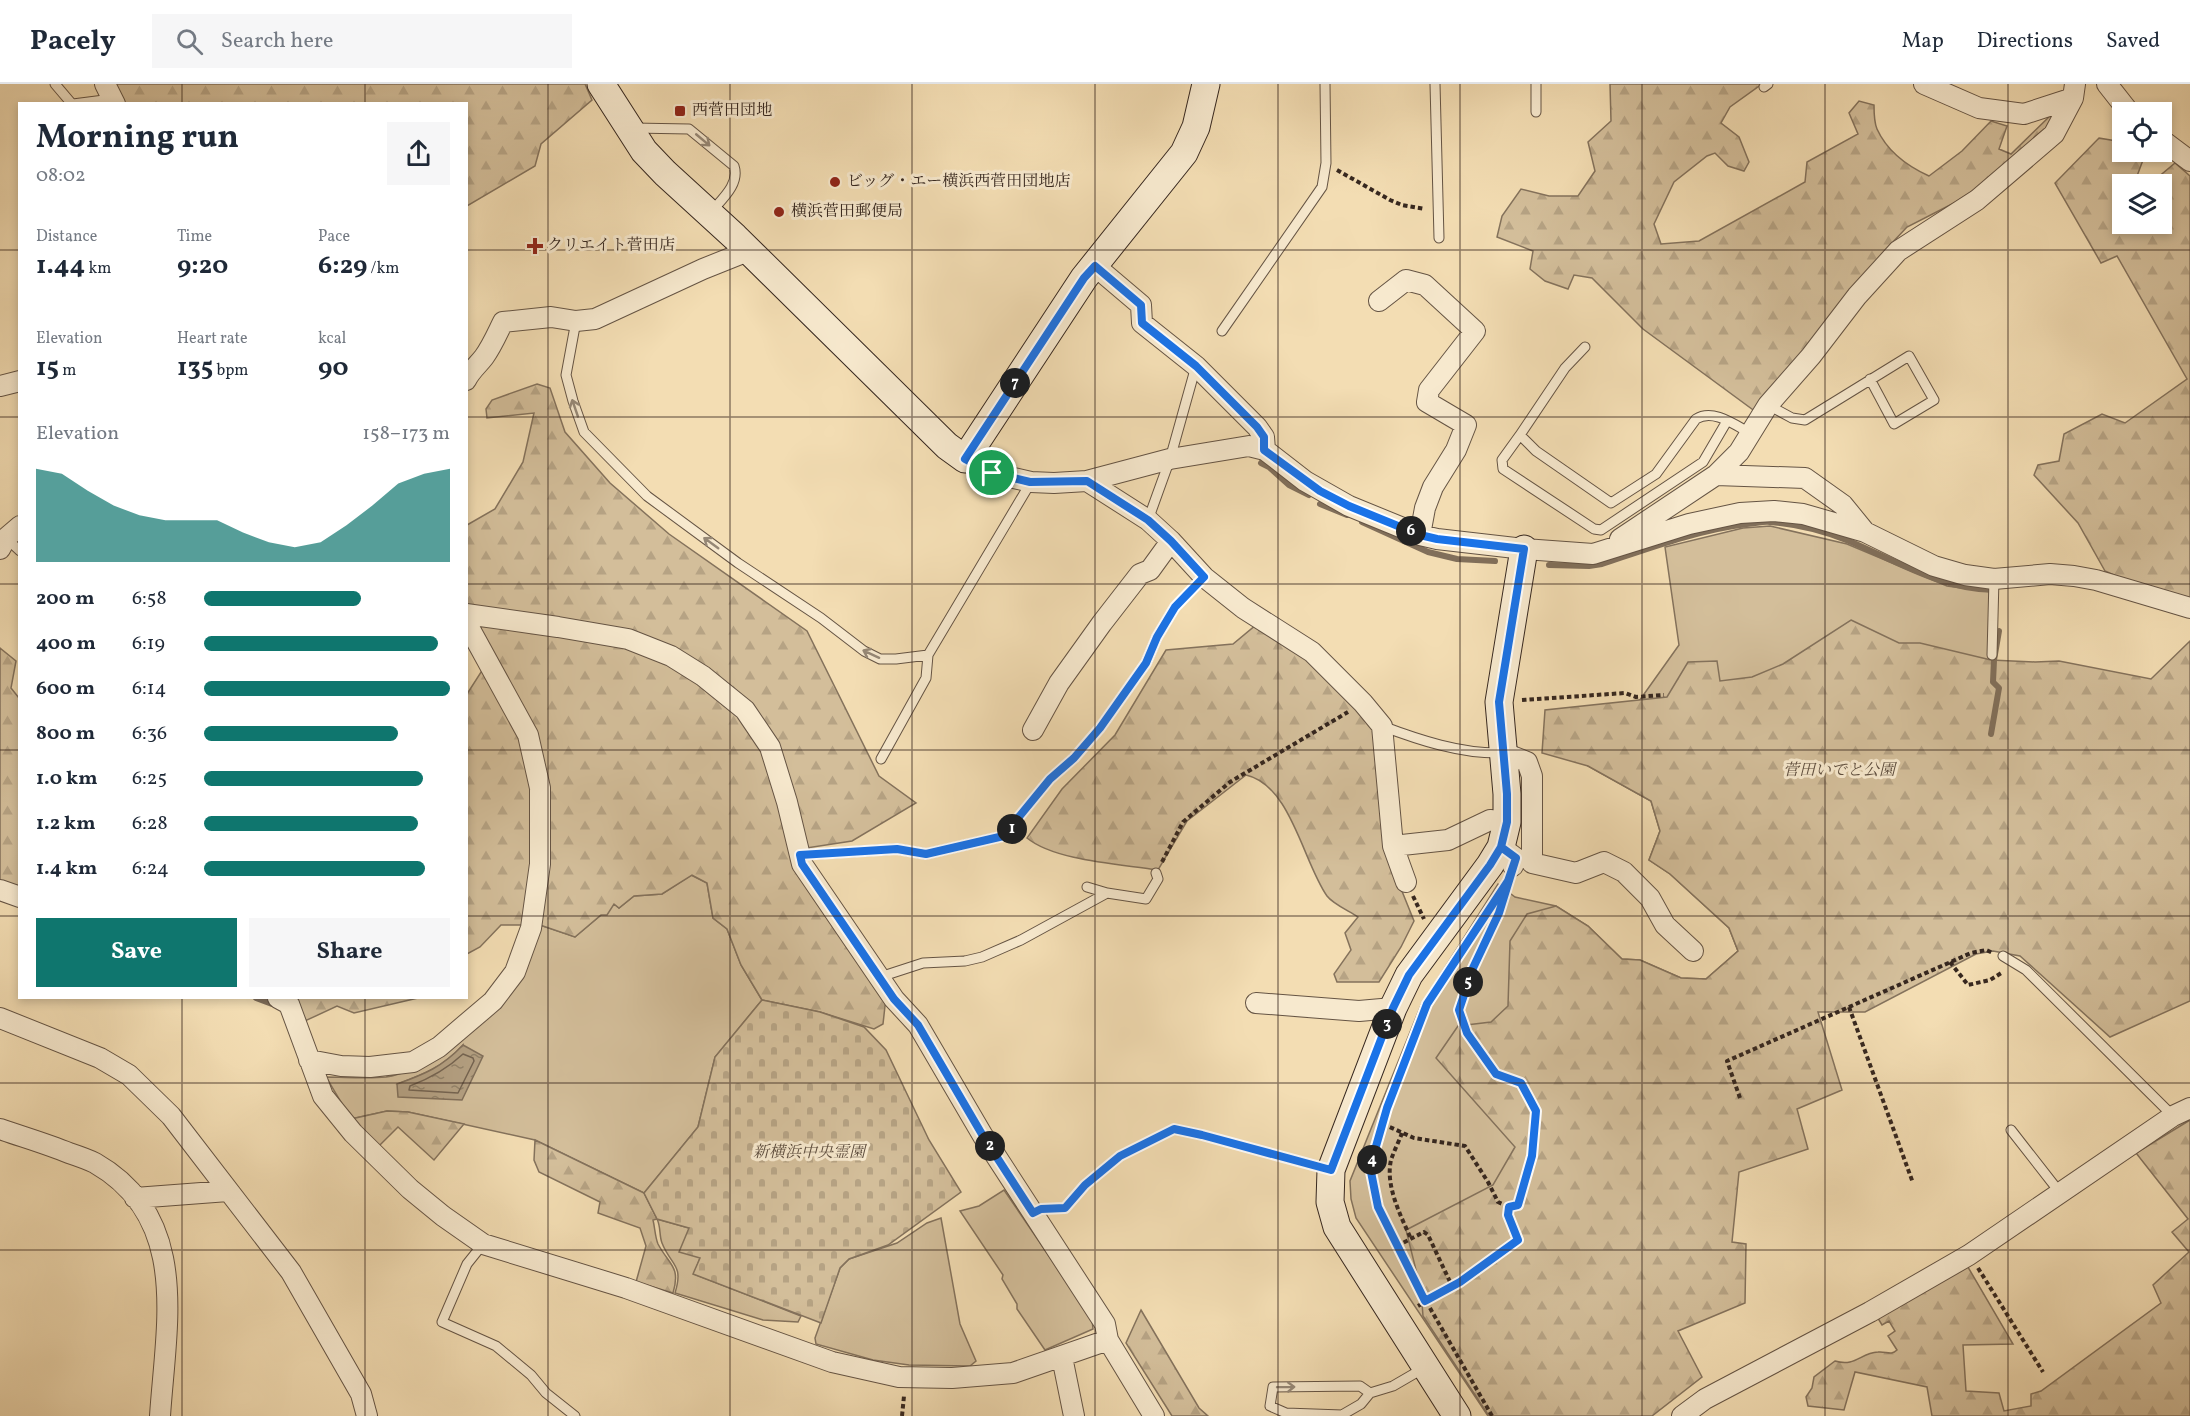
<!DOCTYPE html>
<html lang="en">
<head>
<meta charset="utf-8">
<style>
	body { margin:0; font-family:Vollkorn,"Noto Serif JP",serif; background:#f6f6f7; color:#1f2937; height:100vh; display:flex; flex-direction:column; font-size:22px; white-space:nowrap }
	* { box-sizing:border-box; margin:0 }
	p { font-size:20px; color:#747a83 }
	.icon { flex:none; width:33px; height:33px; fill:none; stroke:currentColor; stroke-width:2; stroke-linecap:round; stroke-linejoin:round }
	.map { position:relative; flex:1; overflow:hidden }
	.drawer { position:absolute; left:18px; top:18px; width:450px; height:897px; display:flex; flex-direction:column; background:#fff; border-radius:0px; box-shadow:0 3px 9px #0003 }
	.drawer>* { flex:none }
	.tools { position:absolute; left:2112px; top:18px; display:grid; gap:12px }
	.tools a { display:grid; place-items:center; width:60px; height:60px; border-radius:0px; background:#fff; box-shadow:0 3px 9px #0003; font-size:30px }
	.pin { position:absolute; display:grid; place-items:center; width:51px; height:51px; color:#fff; margin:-26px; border:3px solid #fff; border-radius:50%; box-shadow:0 2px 6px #0007 }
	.km { position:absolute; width:30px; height:30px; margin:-15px; border-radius:50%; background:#222; color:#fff; font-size:16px; line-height:30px; text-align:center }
	.round { display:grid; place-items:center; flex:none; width:63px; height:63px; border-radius:0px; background:#f6f6f7 }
	.head { display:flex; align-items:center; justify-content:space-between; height:102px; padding:0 18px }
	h1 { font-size:33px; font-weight:700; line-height:45px }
	.figures { display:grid; grid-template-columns:repeat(3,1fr); gap:9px; height:102px; padding:6px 18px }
	.figures div { display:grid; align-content:center }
	.figures b { font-size:26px; font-weight:700 }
	.figures small { font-size:16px; font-weight:400 }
	.figures p { font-size:16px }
	.chart { height:168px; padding:12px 18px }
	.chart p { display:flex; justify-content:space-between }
	.chart svg { width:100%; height:108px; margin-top:6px; fill:#0f766e; opacity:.7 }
	.primary-button { display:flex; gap:12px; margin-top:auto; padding:12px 18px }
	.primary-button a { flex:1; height:69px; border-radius:0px; background:#0f766e; color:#fff; font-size:24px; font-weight:700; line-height:69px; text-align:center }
	.primary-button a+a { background:#f6f6f7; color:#1f2937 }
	ul { padding:0 18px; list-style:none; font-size:20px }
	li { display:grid; grid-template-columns:96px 72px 1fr; align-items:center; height:45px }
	li i { height:15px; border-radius:8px; background:#0f766e }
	header { display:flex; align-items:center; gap:36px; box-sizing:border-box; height:84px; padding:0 30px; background:#fff; border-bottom:2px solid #e0e1e3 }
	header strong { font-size:28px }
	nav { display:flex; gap:33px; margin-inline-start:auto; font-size:21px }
	.search { width:420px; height:54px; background:#f6f6f7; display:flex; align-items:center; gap:15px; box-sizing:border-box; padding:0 21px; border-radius:0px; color:#747a83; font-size:22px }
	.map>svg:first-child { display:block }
	.green { fill:#d3be9a; stroke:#84725c; stroke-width:1.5; fill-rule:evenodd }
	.forest { fill:url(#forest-firs); stroke:#84725c; stroke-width:1.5 }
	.cemetery { fill:url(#cemetery-stones); stroke:#84725c; stroke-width:1.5 }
	.water { fill:url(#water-ripples); stroke:#816f5a; stroke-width:1.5 }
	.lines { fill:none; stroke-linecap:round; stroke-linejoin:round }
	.shore { stroke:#746350; stroke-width:1.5 }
	.stream { stroke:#816f5a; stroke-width:6 }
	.lane-casing { stroke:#655444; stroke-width:11 }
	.street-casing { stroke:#655444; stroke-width:22 }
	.secondary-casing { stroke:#36271f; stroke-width:29 }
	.path { stroke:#36271f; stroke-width:4; stroke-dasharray:4.5 3; stroke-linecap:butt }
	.lane { stroke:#f7e9ce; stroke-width:9 }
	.street { stroke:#f7e9ce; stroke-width:20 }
	.secondary { stroke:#f7e9ce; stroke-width:27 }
	.oneway { stroke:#968876 }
	.route-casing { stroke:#fff; stroke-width:12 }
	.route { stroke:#1a73e8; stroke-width:8 }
	.grid { fill:none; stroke:#36271f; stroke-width:1.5; stroke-opacity:0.55 }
	.poi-dot { fill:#8f2418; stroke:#f7e9ce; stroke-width:2 }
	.labels { text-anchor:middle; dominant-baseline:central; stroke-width:6; stroke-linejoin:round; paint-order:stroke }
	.poi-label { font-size:16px; fill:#36271f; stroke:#f7e9ce; text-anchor:start }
	.park-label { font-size:16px; font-style:italic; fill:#5d4d3e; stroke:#f7e9ce }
</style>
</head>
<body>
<header>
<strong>Pacely</strong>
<div class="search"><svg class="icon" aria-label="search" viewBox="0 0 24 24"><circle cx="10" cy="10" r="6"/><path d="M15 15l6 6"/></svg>Search here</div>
<nav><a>Map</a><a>Directions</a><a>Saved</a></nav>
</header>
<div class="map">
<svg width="2190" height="1332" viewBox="0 0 2190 1332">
	<defs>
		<pattern id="forest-firs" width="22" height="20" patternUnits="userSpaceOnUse" patternTransform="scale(1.5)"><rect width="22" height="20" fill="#d3be9a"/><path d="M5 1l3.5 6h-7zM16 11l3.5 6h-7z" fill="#b6a384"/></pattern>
		<pattern id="cemetery-stones" width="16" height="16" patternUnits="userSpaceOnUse" patternTransform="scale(1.5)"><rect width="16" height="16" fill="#d3be9a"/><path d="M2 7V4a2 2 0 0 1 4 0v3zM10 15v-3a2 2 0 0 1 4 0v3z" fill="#b6a384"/></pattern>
		<pattern id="water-ripples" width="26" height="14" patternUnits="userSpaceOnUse" patternTransform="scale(1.5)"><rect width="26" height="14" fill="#b39f81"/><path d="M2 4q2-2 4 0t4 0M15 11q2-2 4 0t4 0" fill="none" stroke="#928269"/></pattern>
	</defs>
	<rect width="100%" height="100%" fill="#f3ddb3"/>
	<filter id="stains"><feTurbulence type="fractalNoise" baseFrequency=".00333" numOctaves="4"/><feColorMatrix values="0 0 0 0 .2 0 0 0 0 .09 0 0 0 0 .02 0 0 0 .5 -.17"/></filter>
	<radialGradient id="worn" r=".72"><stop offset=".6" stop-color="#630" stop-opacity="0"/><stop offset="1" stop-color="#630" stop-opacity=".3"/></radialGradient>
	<path class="green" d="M1770,442L1847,460L1947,502L1992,508V576L2005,847L1875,899L1748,963L1652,1332H1488L1356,1134L1351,1115L1350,1097L1421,921L1498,800L1515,813L1556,822L1588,842L1622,875L1640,876L1681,894L1706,895L1738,867L1729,844L1670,790L1649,776L1660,747L1651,717L1588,682L1632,627L1679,561L1665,463L1743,444Z
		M691,791L707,799L713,834L727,845L741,881L762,916L715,973L698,1043L644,1109L535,1056L408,1028L387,1027L351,1035L326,993C345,993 367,995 386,993C400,991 412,985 425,980C487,950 507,898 540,841L575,853L614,820L619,824L634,812L662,810ZM463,961L462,1015L398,1000C425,990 443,983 463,961Z
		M1004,1106L1092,1235L1093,1245L1045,1266L1017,1225V1220L1002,1195L1003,1191L960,1127L979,1122Z
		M941,1134L960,1240L976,1277L970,1282L909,1281L873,1276L816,1260L815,1254L840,1184L849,1175L897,1159L927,1139Z
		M657,1135L689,1144L700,1174L694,1190L801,1232L798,1238L763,1236L675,1209C684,1180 671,1182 662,1159C659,1151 661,1143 657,1135Z"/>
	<path class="forest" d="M109,0H585L592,16L541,60L535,82L467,122L466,20L118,19Z
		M1610,0H1762L1730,23L1721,39L1739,53L1749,78L1744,87L1728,82L1715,69L1707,72L1674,98L1654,140L1661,160L1699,157L1805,98L1807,78L1858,50L1849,29L1859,17L1874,21C1874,28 1874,38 1877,45C1887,67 1907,82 1929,92L1962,67L1991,37L2007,42L1999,65L2011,70L2051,31H2061L2008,84L1956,118L1907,143L1891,160L1756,328L1643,245L1592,194L1574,191L1568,205L1545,197L1530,185L1533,167L1497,153L1502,132L1521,105L1549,112H1578L1595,87L1588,58L1611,37Z
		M2099,54L2122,58V68H2146L2134,100H2122V140H2162V100H2150L2175,79L2190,92V518L2151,508L2105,487L2078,439L2034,391L2038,381L2059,377L2064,350L2102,330L2125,339L2187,295L2117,172L2101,179L2055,99Z
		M537,300L550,304L565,348L610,399L669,450L807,547L879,692L916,719L852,757L793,766L886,913L883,940L874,945L820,928L762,916L741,881L727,845L713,834L707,799L692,791L662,810L634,812L619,824L614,820L607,831H601L575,853L540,841H501L480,863L467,870V610L485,582L467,545V441L495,425L523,378L534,329L487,334L486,325L492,316Z
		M1851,536L1899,559H1920L1991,576L2035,578L2059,577L2151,595L2190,557V917L2110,953L2020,872L1993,867L1976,870L1865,928H1818L1842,1006L1797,1025L1808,1065L1739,1088L1732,1158L1746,1160L1745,1219L1678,1247L1702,1293L1652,1332H1489L1423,1232L1421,1206L1406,1146L1493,1101L1515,1063L1436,974L1458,942L1491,938L1508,922L1510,857L1527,830L1556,822L1588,842L1622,875L1640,876L1681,894L1706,895L1738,867L1729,844L1670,790L1649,776L1660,747L1651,717L1588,682L1542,669L1545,626L1667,613L1688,578L1717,577L1720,597L1752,593L1783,580Z
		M1256,541L1310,571L1380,649L1385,765L1414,837L1401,863L1379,898H1337L1334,890L1351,866L1345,849L1358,833C1349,827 1333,820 1327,812C1303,778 1291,701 1246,691L1187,737L1158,786C1121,780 1055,777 1027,754L1062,705L1115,651L1166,566L1233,560Z
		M0,564L16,577L11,604L19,614V809L0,800Z
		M269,914H418L354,929L337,922L305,937Z
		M387,1027L408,1028L464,1040L434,1076L398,1043L377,1064L351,1035Z
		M2190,1036V1332H1932L1927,1303L1855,1288L1844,1326L1808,1322L1806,1313L1812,1304L1814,1293L1835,1277C1856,1283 1860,1269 1878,1268C1886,1267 1891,1272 1897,1266L1888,1252L1895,1247L1889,1237L1882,1241L1876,1231L1965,1178L2013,1260L1963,1261L1966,1307L1999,1309L2004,1327L2031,1322V1310L2041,1307L2161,1219L2153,1201L2189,1168L2172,1148L2188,1135L2136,1069Z
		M535,1056L644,1109L657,1135L653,1136C655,1144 655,1153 658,1160C669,1181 681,1182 673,1209L636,1198L646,1162L640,1144L598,1129L600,1118L539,1088L534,1076Z
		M1141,1226L1199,1324L1208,1332H1172L1126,1259Z"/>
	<path class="cemetery" d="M762,916L820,928L864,943L886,966L929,1056L961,1108L888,1161L849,1175L840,1184L821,1239L693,1190L700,1174L679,1168L689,1144L657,1135L644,1109L698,1043L715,973Z"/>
	<path class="water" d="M463,961L483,972L462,1016L398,1013L397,1000C425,990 442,983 463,961Z"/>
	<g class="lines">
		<path class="shore" d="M463,970L473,974L474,977L458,1009L409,1006L410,1002C431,994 447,985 463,970Z"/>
		<path class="stream" d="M1261,379L1269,383L1289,401L1309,411
			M1320,420L1347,431
			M1362,438L1428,468L1457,475L1495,477
			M1549,481L1589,482L1602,480C1650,464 1698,446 1747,440C1755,440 1762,437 1770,438C1796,440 1825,447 1849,457C1896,477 1943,506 1995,506
			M1991,650L1999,604L1993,598L1994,576L1999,547
			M256,914L272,920"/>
		<g class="lane-casing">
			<path id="lane" d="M55,0L72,20
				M1435,0L1439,154
				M1536,0V28
				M1764,3L1768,0
				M73,20L112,15
				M633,44L689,45L734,82C740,100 722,115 711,128
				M576,237L566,291L573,317L584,348L647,412L738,479L821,534L864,567L880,575H896L928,571
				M1222,247L1322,103L1326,79L1325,0
				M1768,321L1792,334L1805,336L1909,272L1934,316L1894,340L1870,295
				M1727,337L1703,378L1601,446L1594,445L1503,385L1502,376L1520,351L1536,367L1611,419L1656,390L1696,335C1713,324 1735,341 1750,349
				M1520,351L1565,284L1585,263
				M1148,436L1170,375L1196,282
				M6,454L20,467
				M1992,571L1994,495
				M1382,642C1419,656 1461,670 1502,669
				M881,675L926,594L928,571L1031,398
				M800,771L897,765L926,770L1008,751L1018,734L1050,695L1074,674L1100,644L1146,579L1157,553L1175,523L1204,493
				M1087,803L1107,809
				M2003,872L2026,886L2173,1032
				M880,893L923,879L965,877L982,873L1021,856L1107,809L1146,815L1158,795L1156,789
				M2011,1046L2061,1110
				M483,1160L467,1180L442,1238L496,1262L531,1291L546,1309L575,1332
				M1370,1309L1360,1302L1273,1303L1270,1322L1286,1329L1342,1331L1361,1320L1370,1309L1393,1302L1424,1284"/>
		</g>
		<g class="street-casing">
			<path id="street" d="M105,0L115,20
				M1924,0L1979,24L2024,30L2073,14
				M2107,0L2129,28
				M2162,56L2190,77
				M1095,182L1141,221L1142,239L1196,282L1257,343L1264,353L1265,366
				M1379,217L1406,196L1425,201L1475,247L1429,306L1427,318L1466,341L1456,366L1433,403L1425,424L1420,451
				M466,296C471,286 478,281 484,273C492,262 497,250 503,238L551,233L576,237L595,235L703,185L748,167
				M0,302L20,297
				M965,375L992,389L1031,398L1054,399L1087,397L1170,375L1249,362L1265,366L1305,397L1349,422L1420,451L1437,455L1524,465L1593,470L1689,440L1740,429L1774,427L1803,430L1865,448L1934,482L1965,491L1994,495L2050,490L2074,492L2096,496L2190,524
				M1716,391L1805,394L1843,421L1865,448
				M1087,397L1148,436L1171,457L1204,493L1243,524L1312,568L1363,619L1382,642L1393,762L1448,756L1490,736L1507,738
				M1620,455L1716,391L1739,368L1768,321L1811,272L1857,212L1898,167L1977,116L2054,50L2073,14L2075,0
				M0,465L6,454L20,442
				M466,530L558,543L628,555L671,572L703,592L745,626L770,663L787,718L802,780L894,915L918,941L983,1052L1105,1240L1108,1256L1154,1332
				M1033,646L1059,599L1102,539L1140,490L1150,486L1171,457
				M1504,669L1527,678L1532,692V779L1576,789L1604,778L1624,788L1650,814L1665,841L1693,867
				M1393,762L1406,798
				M1501,763L1516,774L1513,782
				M0,806L20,813
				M278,914L289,920L323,1012L353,1049L410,1105L443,1132L483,1160L626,1204L832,1278L899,1293L952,1294L1013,1289L1108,1256
				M1256,919L1359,927L1393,924
				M0,934L100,974L129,991L171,1032L291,1188L361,1310L367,1332
				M309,976L341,982L370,983L413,978L439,963L493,917L515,888L531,844L540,780V704L528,651L466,538
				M0,1045C23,1053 47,1060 69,1069C78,1072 87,1075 95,1079C191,1134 166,1240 160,1332
				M135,1114L228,1107
				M1062,1273L1074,1332
				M1682,1332L1705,1315L1870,1228L1969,1171L2173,1032L2190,1024"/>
		</g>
		<g class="secondary-casing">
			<path id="secondary" d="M601,0L644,67L665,89L735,153L947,362L965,375L1084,194L1184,69L1196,43L1206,0
				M1457,1332L1337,1143L1330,1118L1331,1086L1393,924L1409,891L1490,781L1501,763L1507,738V710L1499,618L1524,465"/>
		</g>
		<path class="path" d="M1337,86L1390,116L1402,121L1425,125
			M1522,616L1625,609L1636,613L1664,611
			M1162,778L1183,738L1230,698L1348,628
			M1413,812L1424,835
			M1950,878L1968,901L1990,896L2003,888
			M1849,923L1913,1099
			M1740,1014L1727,977L1971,869L1986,866L1993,869
			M1383,1040L1414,1054L1465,1062L1488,1098L1498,1118L1509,1123L1518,1121L1532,1072L1536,1027L1521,999L1496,990L1467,949L1459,926L1473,884L1499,829L1508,798
			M1402,1049C1399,1057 1394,1067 1391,1076C1385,1102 1401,1132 1411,1155
			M1053,1125L1065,1124L1085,1101L1120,1072L1174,1045L1310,1080
			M1397,1162L1424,1148L1428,1151L1452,1202
			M1978,1184L2043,1288
			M1418,1222L1460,1198L1518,1156L1508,1131L1509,1123
			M902,1332L904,1312
			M1492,1332L1411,1191L1378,1123L1370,1083L1387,1024L1427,920L1498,812"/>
		<use href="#lane" class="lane"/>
		<use href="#street" class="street"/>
		<use href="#secondary" class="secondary"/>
	</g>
	<defs><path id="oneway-shaft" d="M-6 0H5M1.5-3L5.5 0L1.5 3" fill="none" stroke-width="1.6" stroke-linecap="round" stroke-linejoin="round" transform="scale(1.5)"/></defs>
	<g class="oneway">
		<use href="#oneway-shaft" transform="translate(703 56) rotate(40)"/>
		<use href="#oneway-shaft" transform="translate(575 324) rotate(-109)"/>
		<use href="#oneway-shaft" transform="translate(711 459) rotate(-144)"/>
		<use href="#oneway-shaft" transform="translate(871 570) rotate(-155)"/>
		<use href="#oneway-shaft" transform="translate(1286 1303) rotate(-1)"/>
	</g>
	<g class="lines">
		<g class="route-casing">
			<path id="route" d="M992,389L1030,398L1087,397L1148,436L1171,457L1204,493L1175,523L1157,553L1146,579L1100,644L1074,674L1050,695L1018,734L1008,751L926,770L897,765L800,771L802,780L894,915L918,941L983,1052L1033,1129L1041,1125L1065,1124L1085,1101L1120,1072L1174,1045L1202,1051L1331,1086L1393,924L1409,891L1490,781L1501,763L1516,774L1508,797L1427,920L1387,1024L1370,1083L1378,1123L1425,1217L1460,1198L1518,1156L1508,1131L1509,1123L1518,1121L1532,1072L1536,1027L1521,999L1496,990L1467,949L1459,926L1473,884L1499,829L1516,774L1501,763L1507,738V710L1499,618L1524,465L1437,455L1420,451L1349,422L1320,407L1264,366V353L1257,343L1196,282L1142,239L1141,221L1095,182L1084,194L965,375L992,389"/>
		</g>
		<use href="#route" class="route"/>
	</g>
	<path class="grid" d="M182,0V20M365,0V20M548,0V1332M730,0V1332M912,0V1332M1095,0V1332M1278,0V1332M1460,0V1332M1642,0V1332M1825,0V1332M2008,0V1332M0,166H20M466,166H2190M0,333H20M466,333H2190M0,500H20M466,500H2190M0,666H20M466,666H2190M0,832H20M466,832H2190M182,914V1332M365,914V1332M0,999H2190M0,1166H2190"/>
	<g class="poi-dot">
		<rect x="674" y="21" width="12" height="12" rx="3"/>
		<circle cx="835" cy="98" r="6"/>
		<circle cx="779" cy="128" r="6"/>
		<path d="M532 153h6v6h6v6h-6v6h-6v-6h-6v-6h6z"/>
	</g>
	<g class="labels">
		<g class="poi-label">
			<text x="692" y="27">西菅田団地</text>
			<text x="847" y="98">ビッグ・エー横浜西菅田団地店</text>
			<text x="791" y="128">横浜菅田郵便局</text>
			<text x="547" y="162">クリエイト菅田店</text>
		</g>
		<g class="park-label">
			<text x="1839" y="687">菅田いでと公園</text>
			<text x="809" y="1069">新横浜中央霊園</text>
		</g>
	</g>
	<rect width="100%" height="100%" filter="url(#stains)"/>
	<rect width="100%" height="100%" fill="url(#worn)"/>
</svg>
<div class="tools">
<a><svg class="icon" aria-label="locate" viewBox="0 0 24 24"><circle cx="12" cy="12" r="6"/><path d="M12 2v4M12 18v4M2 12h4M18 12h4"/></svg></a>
<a><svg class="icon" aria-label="layers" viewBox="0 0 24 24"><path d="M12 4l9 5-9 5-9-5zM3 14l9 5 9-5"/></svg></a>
</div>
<div class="pin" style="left:992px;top:389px;background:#1e9e55"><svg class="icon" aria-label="arrive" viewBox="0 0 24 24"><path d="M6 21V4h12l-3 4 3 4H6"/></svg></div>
<b class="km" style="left:1012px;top:745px">1</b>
<b class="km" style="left:990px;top:1062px">2</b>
<b class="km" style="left:1387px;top:940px">3</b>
<b class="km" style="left:1372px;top:1076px">4</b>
<b class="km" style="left:1468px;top:898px">5</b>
<b class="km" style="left:1411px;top:447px">6</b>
<b class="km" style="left:1015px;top:299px">7</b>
<section class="drawer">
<div class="head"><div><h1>Morning run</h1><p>08:02</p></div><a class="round"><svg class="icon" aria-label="share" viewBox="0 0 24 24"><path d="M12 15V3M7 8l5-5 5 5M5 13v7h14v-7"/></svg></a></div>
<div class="figures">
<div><p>Distance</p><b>1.44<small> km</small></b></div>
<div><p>Time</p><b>9:20</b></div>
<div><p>Pace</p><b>6:29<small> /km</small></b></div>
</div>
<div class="figures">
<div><p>Elevation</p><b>15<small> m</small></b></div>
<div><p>Heart rate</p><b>135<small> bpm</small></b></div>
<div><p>kcal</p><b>90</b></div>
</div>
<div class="chart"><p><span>Elevation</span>158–173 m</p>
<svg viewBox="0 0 160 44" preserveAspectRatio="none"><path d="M0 44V6L10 8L20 15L30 21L40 25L50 27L60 27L70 27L80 32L90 36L100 38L110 36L120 29L130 21L140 12L150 8L160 6V44z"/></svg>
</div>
<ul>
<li><b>200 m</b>6:58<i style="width:64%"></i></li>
<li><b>400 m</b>6:19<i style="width:95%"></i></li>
<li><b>600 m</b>6:14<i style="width:100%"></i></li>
<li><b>800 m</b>6:36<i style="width:79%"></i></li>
<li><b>1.0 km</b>6:25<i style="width:89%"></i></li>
<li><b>1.2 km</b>6:28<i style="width:87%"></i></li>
<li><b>1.4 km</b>6:24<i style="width:90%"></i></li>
</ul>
<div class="primary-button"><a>Save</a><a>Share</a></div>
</section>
</div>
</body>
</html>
